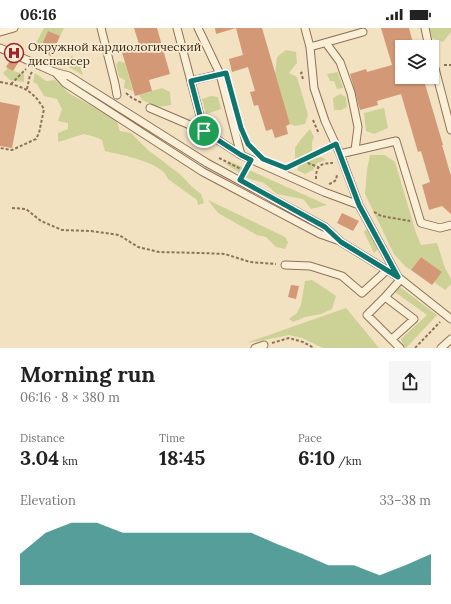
<!DOCTYPE html>
<html lang="en">
<head>
<meta charset="utf-8">
<style>
	body { margin:0; font-family:Lora,serif; background:#f6f6f6; color:#222; height:100vh; display:flex; flex-direction:column; font-size:15px; white-space:nowrap }
	* { box-sizing:border-box; margin:0 }
	p { font-size:13px; color:#767676 }
	.icon { flex:none; width:22px; height:22px; fill:none; stroke:currentColor; stroke-width:2; stroke-linecap:round; stroke-linejoin:round }
	.map { position:relative; height:320px; overflow:hidden }
	.panel { display:flex; flex-direction:column; background:#fff; flex:1 }
	.panel>* { flex:none }
	.buttons { position:absolute; left:395px; top:12px; display:grid; gap:8px }
	.buttons a { display:grid; place-items:center; width:44px; height:44px; border-radius:0px; background:#fff; box-shadow:0 1px 3px #0004; font-size:20px }
	.pin { position:absolute; display:grid; place-items:center; width:34px; height:34px; color:#fff; margin:-17px; border:2px solid #fff; border-radius:50%; box-shadow:0 1px 4px #0007 }
	.round { display:grid; place-items:center; flex:none; width:42px; height:42px; border-radius:0px; background:#f6f6f6 }
	.headline { display:flex; align-items:center; justify-content:space-between; height:68px; padding:0 20px }
	h1 { font-size:22px; font-weight:700; line-height:30px }
	.figures { display:grid; grid-template-columns:repeat(3,1fr); gap:6px; height:68px; padding:4px 20px }
	.figures div { display:grid; align-content:center }
	.figures b { font-size:20px; font-weight:700 }
	.figures small { font-size:11px; font-weight:400 }
	.figures p { font-size:11px }
	.chart { height:112px; padding:8px 20px }
	.chart p { display:flex; justify-content:space-between }
	.chart svg { width:100%; height:72px; margin-top:4px; fill:#0f766e; opacity:.7 }
	.status { display:flex; justify-content:space-between; align-items:center; height:28px; padding:0 20px; background:#fff; direction:ltr }
	.status svg { height:11px; fill:currentColor }
	.map>svg:first-child { display:block }
	.green { fill:#ccd195 }
	.building { fill:#d39875 }
	.lines { fill:none; stroke-linecap:round; stroke-linejoin:round }
	.lane-casing { stroke:#8e7257; stroke-width:9 }
	.path { stroke:#8e7257; stroke-width:2; stroke-dasharray:3 2; stroke-linecap:butt }
	.lane { stroke:#fcefd7; stroke-width:7 }
	.route-casing { stroke:#fff; stroke-width:8 }
	.route { stroke:#0f766e; stroke-width:5 }
	.labels { text-anchor:middle; dominant-baseline:central; stroke-width:3.5; stroke-linejoin:round; paint-order:stroke }
	.poi-label { font-size:12px; fill:#3c2b1d; stroke:#f8ecd3; text-anchor:start }
</style>
</head>
<body>
<div class="status"><b>06:16</b><svg viewBox="0 0 49 12"><path d="M0 12V9h3v3zM5 12V6h3v6zM10 12V3h3v9zM15 12V0h3v12zM26 1h20v11H26zM47 4h2v5h-2z"/></svg></div>
<div class="map">
<svg width="451" height="320" viewBox="0 0 451 320">
	<rect width="100%" height="100%" fill="#f2e2c2"/>
	<path class="green" d="M44,0H64L60,8L48,3L39,23L34,19Z
		M429,0H451V4L443,14L432,10Z
		M286,22L296,24L297,35L289,45L297,49L308,87L305,96L295,98L290,96L275,46L277,29Z
		M72,27L80,38L83,47L67,38Z
		M119,33L125,35L133,63L124,60L125,52L119,49L116,36Z
		M8,40L13,43L24,46V54L10,52L3,45Z
		M338,44L343,60L337,61L334,53H330L327,46Z
		M35,45L46,53L55,52L70,66L116,91L120,103L131,105L148,122L181,147L192,159L201,166L204,175L198,177L197,172L168,151C163,134 121,127 105,123L102,112L95,109L84,106L58,114V105L68,101V95L58,93L62,81L57,71L44,68L37,56L33,54Z
		M162,60L170,64L171,77L158,79L142,72L139,67Z
		M340,66L346,69L347,79L341,82H334L333,70Z
		M211,68L218,69L221,81L206,86L202,71Z
		M384,80L388,100L374,106L366,103L364,85Z
		M310,101L314,109L312,114V123L295,131V120L301,111Z
		M370,127H385L395,134L416,205L421,217L437,215L445,240L451,251V256L445,262L434,254L442,244L421,229L411,242L406,239L394,226L365,166L367,142Z
		M322,129L326,132L317,135L313,142L305,146L297,142L299,137L310,131Z
		M229,133L327,177L311,181L303,171L277,166L264,155L247,150L226,136Z
		M208,172L285,209L288,214L285,221L276,219L266,209L257,207L218,185Z
		M368,199L379,220L374,225L364,204Z
		M312,252L323,259L336,268L332,281L321,286L305,289L293,294L289,291L297,285L301,277L305,253Z
		M400,259L437,287L406,320H405L401,311L427,287L395,264Z
		M346,280L379,320H323L302,310L289,307L264,312L246,315Z"/>
	<path class="building" d="M134,0H157L170,46L149,52L152,63L135,68L121,21L139,16Z
		M215,0H236L216,6Z
		M236,0H262L290,96L286,98L288,106L275,110L272,101L266,103L258,77L254,78L250,64L255,63L248,39L232,44L229,31L243,27Z
		M381,0H409L414,19H402V49H423L443,117H442L451,148V186L442,178L429,182L422,157L430,154L421,123L418,124L401,66L377,73L378,77L360,82L350,46L366,41L367,44L392,37Z
		M48,3L60,8L51,28L39,23Z
		M11,31L18,35L13,43L6,39Z
		M0,74L20,78L12,120L0,118Z
		M342,185L359,193L353,203L337,195Z
		M421,229L442,244L432,257L411,242Z
		M291,257L299,258L296,271L288,269Z"/>
	<g class="lines">
		<g class="lane-casing">
			<path id="lane" d="M101,0L115,56L117,67
				M177,0L204,103L241,127L324,164L359,177
				M198,0L220,46L241,127
				M305,0L310,19L314,60L325,93L340,126L359,177L398,249
				M425,0L429,19
				M0,4L14,0
				M326,15L340,34L351,65L358,99L355,122
				M310,19L363,4
				M0,20L54,44L69,48L207,135L325,199L341,214L398,249L451,291
				M432,29L451,102
				M55,44L65,55L203,144L320,206L337,212
				M191,53L220,46
				M150,80L204,103
				M340,126L396,113L421,195L440,200L451,197
				M285,237L310,238L342,248L362,265L386,243
				M385,269L400,252
				M392,311L414,291L385,269L367,287L400,320
				M255,320L264,317
				M441,320L451,311"/>
		</g>
		<path class="path" d="M444,37H451
			M303,51L301,45L304,43
			M0,54C22,58 32,61 44,81L39,105L36,111L12,122L0,120
			M11,56L26,41
			M27,61L30,47L32,44
			M126,65L132,70L142,75
			M313,92L319,106
			M219,130L245,143
			M303,133L318,139
			M290,138L328,120
			M316,151C316,138 320,135 333,135
			M329,156L332,155L336,152L337,147
			M12,180L26,181L41,193L62,202L91,203L119,207L138,219L159,224L201,225L225,226L250,234L276,236
			M374,184L381,188L410,193
			M272,315L289,310L303,314L314,320
			M415,320L440,294"/>
		<use href="#lane" class="lane"/>
	</g>
	<g class="lines">
		<g class="route-casing">
			<path id="route" d="M226,45L241,100L248,116L263,131L286,140L336,116L359,177L398,249L341,214L325,199L240,152L251,132L241,127L204,103L191,53Z"/>
		</g>
		<use href="#route" class="route"/>
	</g>
	<defs>
		<g id="hospital-ring" transform="scale(1)"><circle r="9.5" fill="#f8ecd3" stroke="#a22228" stroke-width="1.5"/><path d="M-5-5h3v3.5h4V-5h3V5h-3V1.5h-4V5h-3Z" fill="#a22228"/></g>
	</defs>
	<g fill-rule="evenodd">
		<use href="#hospital-ring" x="14" y="25"/>
	</g>
	<g class="labels">
		<g class="poi-label">
			<text x="28" y="18">Окружной кардиологический<tspan x="28" dy="14">диспансер</tspan></text>
		</g>
	</g>
</svg>
<div class="buttons">
<a><svg class="icon" aria-label="layers" viewBox="0 0 24 24"><path d="M12 4l9 5-9 5-9-5zM3 14l9 5 9-5"/></svg></a>
</div>
<div class="pin" style="left:204px;top:103px;background:#1e9e55"><svg class="icon" aria-label="arrive" viewBox="0 0 24 24"><path d="M6 21V4h12l-3 4 3 4H6"/></svg></div>
</div>
<section class="panel">
<div class="headline"><div><h1>Morning run</h1><p>06:16 · 8 × 380 m</p></div><a class="round"><svg class="icon" aria-label="share" viewBox="0 0 24 24"><path d="M12 15V3M7 8l5-5 5 5M5 13v7h14v-7"/></svg></a></div>
<div class="figures">
<div><p>Distance</p><b>3.04<small> km</small></b></div>
<div><p>Time</p><b>18:45</b></div>
<div><p>Pace</p><b>6:10<small> /km</small></b></div>
</div>
<div class="chart"><p><span>Elevation</span>33–38 m</p>
<svg viewBox="0 0 160 44" preserveAspectRatio="none"><path d="M0 44V25L10 12L20 6L30 6L40 12L50 12L60 12L70 12L80 12L90 12L100 19L110 25L120 32L130 32L140 38L150 32L160 25V44z"/></svg>
</div>
</section>
</body>
</html>
